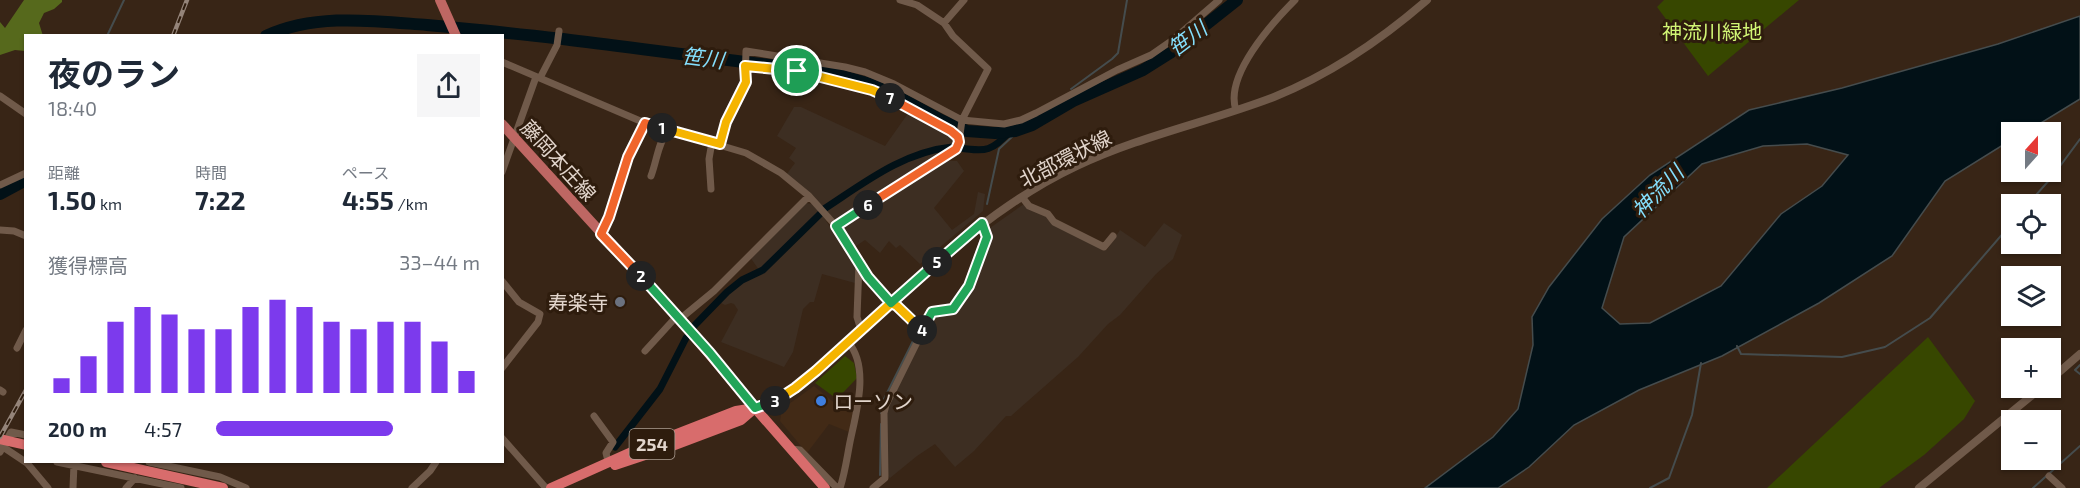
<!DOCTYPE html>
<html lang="ja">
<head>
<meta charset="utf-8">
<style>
	body { margin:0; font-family:"Exo 2","Noto Sans JP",sans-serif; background:#f6f6f7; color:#1f2937; height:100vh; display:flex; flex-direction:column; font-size:22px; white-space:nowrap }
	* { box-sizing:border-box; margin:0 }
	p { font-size:20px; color:#747a83 }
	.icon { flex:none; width:33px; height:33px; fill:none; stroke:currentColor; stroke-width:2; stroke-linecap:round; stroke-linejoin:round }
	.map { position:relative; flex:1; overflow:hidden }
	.drawer { position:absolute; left:24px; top:34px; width:480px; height:429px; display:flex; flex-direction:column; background:#fff; border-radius:0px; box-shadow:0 2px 4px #0004 }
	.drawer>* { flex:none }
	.needle { width:39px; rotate:21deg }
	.controls { position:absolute; left:2001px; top:122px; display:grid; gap:12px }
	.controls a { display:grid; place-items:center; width:60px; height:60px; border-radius:0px; background:#fff; box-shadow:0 2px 4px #0004; font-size:30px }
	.pin { position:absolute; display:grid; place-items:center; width:51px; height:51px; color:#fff; margin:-26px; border:3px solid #fff; border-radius:50%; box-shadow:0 2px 6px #0007 }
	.km { position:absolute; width:30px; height:30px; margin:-15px; border-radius:50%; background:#222; color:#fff; font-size:16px; line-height:30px; text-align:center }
	.round { display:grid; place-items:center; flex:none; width:63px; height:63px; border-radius:0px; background:#f6f6f7 }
	.head { display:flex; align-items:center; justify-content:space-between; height:102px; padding:0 24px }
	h1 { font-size:33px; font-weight:700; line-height:45px }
	.stats { display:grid; grid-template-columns:repeat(3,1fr); gap:9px; height:102px; padding:6px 24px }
	.stats div { display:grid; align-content:center }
	.stats b { font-size:26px; font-weight:700 }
	.stats small { font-size:16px; font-weight:400 }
	.stats p { font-size:16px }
	.chart { height:168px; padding:12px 24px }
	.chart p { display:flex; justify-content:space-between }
	.chart svg { width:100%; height:108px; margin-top:6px; stroke:#7c3aed; stroke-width:6 }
	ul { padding:0 24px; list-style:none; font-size:20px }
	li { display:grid; grid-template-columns:96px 72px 1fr; align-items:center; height:45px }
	li i { height:15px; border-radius:8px; background:#7c3aed }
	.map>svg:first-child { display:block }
	.built { fill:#422a16 }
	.industrial { fill:#3d2e22 }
	.green { fill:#374700 }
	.forest { fill:#56691c }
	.water { fill:#021117; stroke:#454c4d; stroke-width:1.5; fill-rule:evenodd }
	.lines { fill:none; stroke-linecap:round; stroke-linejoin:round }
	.stream { stroke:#454c4d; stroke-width:2 }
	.canal { stroke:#021117; stroke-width:7 }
	.river { stroke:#021117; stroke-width:12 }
	.minor { stroke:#705a4a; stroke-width:7 }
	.tertiary { stroke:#705a4a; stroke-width:8 }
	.primary { stroke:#be6763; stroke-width:10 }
	.trunk { stroke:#d86c6c; stroke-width:10 }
	.rail-casing { stroke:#948479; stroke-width:4.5 }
	.rail { stroke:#2e1c0d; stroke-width:2; stroke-dasharray:7; stroke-linecap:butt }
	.split-1-casing { stroke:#fff; stroke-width:12 }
	.split-2-casing { stroke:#fff; stroke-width:12 }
	.split-3-casing { stroke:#fff; stroke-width:12 }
	.split-4-casing { stroke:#fff; stroke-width:12 }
	.split-5-casing { stroke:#fff; stroke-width:12 }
	.split-6-casing { stroke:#fff; stroke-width:12 }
	.split-7-casing { stroke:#fff; stroke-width:12 }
	.split-8-casing { stroke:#fff; stroke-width:12 }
	.split-1 { stroke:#f5b400; stroke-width:8 }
	.split-2 { stroke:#f0652b; stroke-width:8 }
	.split-3 { stroke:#22a559; stroke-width:8 }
	.split-4 { stroke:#f5b400; stroke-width:8 }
	.split-5 { stroke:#22a559; stroke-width:8 }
	.split-6 { stroke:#22a559; stroke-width:8 }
	.split-7 { stroke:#f0652b; stroke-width:8 }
	.split-8 { stroke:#f5b400; stroke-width:8 }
	.worship-dot { fill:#6b7280; stroke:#2e1c0d; stroke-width:2 }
	.shop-dot { fill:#3f7fe0; stroke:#2e1c0d; stroke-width:2 }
	.labels { text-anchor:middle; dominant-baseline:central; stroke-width:6; stroke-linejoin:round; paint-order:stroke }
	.shield { fill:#2e1c0d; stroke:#ac9e93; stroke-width:1.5 }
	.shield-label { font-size:18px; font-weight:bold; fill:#e2d5cc }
	.park-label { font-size:20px; fill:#d1f575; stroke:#2e1c0d }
	.street-label { font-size:20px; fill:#e2d5cc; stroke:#2e1c0d }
	.poi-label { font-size:20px; fill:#e2d5cc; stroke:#2e1c0d; text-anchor:end }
	.water-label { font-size:21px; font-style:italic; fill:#84defc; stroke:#2e1c0d }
</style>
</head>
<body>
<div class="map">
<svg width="2080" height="488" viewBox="0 0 2080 488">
	<rect width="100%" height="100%" fill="#382516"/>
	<path class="built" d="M814,386L837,405L853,411L849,432L829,424L807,453L780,421L782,409Z"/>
	<path class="industrial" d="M794,107H801L885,146L909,112L945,130L952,136L955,143L954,146L941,148L921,153L889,165L824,208L786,175L795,163L789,158L796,148L777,136Z
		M945,149L839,220L833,219L826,210L890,167Z
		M945,161H957L964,171L934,208L952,230L974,214L978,192L985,194L983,211L920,264L900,245L896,248L889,241L880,253L865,240L853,248L842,229L843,226Z
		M806,203L812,204L820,212L763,269L759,270L750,257Z
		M1024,204L1048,216L1055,225L1107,250L1120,230L1145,247L1164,223L1182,235L1173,259L1156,274L1120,315L1108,324L1078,357L1011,416H1006L974,451L955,467L935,444L917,456L890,478L885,473L886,410L934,316L957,310L967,297L979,271L988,243L987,230Z
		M822,215L857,266L855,283L822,274L814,302H810L803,309L793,352L784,367L721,342L738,310L734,304L731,303L725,305L719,302L743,281L765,270Z"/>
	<path class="green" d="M1664,0H1799L1708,76L1657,7Z
		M1928,337L1975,401L1964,419L1924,455L1879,488H1767Z
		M845,356L854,363L857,378L837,399L815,383Z"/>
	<path class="forest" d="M24,0H62V2L54,9L44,13L39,23L43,36H26L25,51L15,50L0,55V22L5,28Z"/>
	<path class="water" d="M2080,16V99L2026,132H2012L2011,140L1945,181L1892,256L1819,303L1722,356L1639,390L1574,425L1529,467L1498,488H1425L1493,437L1518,409L1533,345L1532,317L1549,287L1602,219L1650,175L1749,110L1842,88L1998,44ZM1807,144L1848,155L1822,186L1781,214L1721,286L1650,323L1620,324L1602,308L1624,237L1702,164L1763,146Z"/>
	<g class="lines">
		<path class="stream" d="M107,36L124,0
			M1071,89L1112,59L1118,53L1127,0
			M987,204L999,149L1014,135L1015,131
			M2028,204L2052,177L2080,139
			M950,306L966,282L981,239
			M921,326L927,313L931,311
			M1737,346L1741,354L1842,357L1885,347L1930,318L2012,223
			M2080,365L2075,370L2080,374
			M881,413V405L918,331
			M880,475L881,424
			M1650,488L1669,478L1692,415L1701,363
			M2033,488L2080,446"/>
		<path class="canal" d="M959,148C989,152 990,151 1011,131
			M824,209C864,183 903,152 952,147
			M694,326L727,292L742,280L763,270L820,214
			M615,447L660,389L686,338"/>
		<path class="river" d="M266,36C316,13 374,21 427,25C473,29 518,34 563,39C651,50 740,62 829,72L870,84L895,95L941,120L967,131L995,133L1015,131L1032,125L1073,101L1143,70L1170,53L1237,0
			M0,194L26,180"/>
		<path class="minor" d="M944,23L964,0
			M502,62L645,123L746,153L781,173L809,196L836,226L868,277L891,303L897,306L922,331
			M745,66L797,71L872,89L951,131L958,137
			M540,78L557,45L559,31
			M0,96L26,114
			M1236,110C1224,76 1272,23 1295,0
			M720,144L726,121L745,82L746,51L845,67L865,72L894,84L962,120L1004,124L1021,120L1036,113L1117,70L1151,55L1174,39L1219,0
			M502,172L536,77
			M651,176C657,160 658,143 668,130
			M0,185L26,173
			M711,189L709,159L712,142
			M1022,197L1029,206L1048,214L1054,222L1104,247L1113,236
			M836,226L956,149L959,142L962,120L988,69L953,36L944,23L917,5L900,0
			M0,230L14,231L26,236
			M601,234L609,217L628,157L645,123
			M859,263L857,317L861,330
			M502,281L519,302L540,314L538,322L502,368
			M680,319L714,291L809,196
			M17,348L26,330
			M645,351L677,316
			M0,390L3,392
			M594,416L613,442L606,453L608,461
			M502,438L546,488
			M0,445L27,463L48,488
			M791,449L800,450L837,488
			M0,452L11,432L26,435
			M57,462L181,488
			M149,462L220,477L246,488
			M2049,476L2062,488
			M73,488L74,464
			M126,488L135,478
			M412,488L430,471L436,462
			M840,488C845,473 847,457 850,442C856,413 870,367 848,342
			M873,488L885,478L884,413L886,405L932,312L953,309L969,286L987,237L982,223"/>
		<path class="tertiary" d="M2050,380L2080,354
			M755,408L770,403L795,388C811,376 825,362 840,349C915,283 985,209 1077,166C1140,136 1209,122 1274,97C1331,74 1381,40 1427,0
			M1919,488L2042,387"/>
		<path class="primary" d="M440,0L456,36
			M502,124L677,316L755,408"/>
		<path class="trunk" d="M755,408L825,488
			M0,439L26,445
			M106,462L223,488
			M615,465L672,446L741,420L755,408
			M551,488L636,450L736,411L755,408"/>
		<g class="rail-casing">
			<path id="rail" d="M173,36L187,0
				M0,437L26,390"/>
		</g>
		<use href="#rail" class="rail"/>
	</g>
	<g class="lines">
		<g class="split-1-casing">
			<path id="split-1" d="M662,128L720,144L726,122L746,82L745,66L797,71"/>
		</g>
		<g class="split-2-casing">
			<path id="split-2" d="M641,276L601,234L609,217L628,157L645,123L662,128"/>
		</g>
		<g class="split-3-casing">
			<path id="split-3" d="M641,276L710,353L755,408L775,401"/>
		</g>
		<g class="split-4-casing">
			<path id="split-4" d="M775,401L795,388L816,371L891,303L897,306L922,330"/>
		</g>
		<g class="split-5-casing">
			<path id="split-5" d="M922,330L932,312L953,309L969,286L987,237L982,223L937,262"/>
		</g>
		<g class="split-6-casing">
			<path id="split-6" d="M868,205L836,226L868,277L891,303L937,262"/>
		</g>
		<g class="split-7-casing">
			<path id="split-7" d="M868,205L956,149L959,142L958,137L951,131L890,98"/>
		</g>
		<g class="split-8-casing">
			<path id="split-8" d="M797,71L872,90L890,98"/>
		</g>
		<use href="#split-1" class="split-1"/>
		<use href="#split-2" class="split-2"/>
		<use href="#split-3" class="split-3"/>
		<use href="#split-4" class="split-4"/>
		<use href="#split-5" class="split-5"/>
		<use href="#split-6" class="split-6"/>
		<use href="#split-7" class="split-7"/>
		<use href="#split-8" class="split-8"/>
	</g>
	<circle class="worship-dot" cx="620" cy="302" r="6"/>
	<circle class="shop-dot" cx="821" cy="401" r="6"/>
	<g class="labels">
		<rect class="shield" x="629.5" y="429" width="45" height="30" rx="4.5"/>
		<g class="shield-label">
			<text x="652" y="444">254</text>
		</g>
		<g class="park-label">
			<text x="1712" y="31">神流川緑地</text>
		</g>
		<g class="street-label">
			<text transform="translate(1065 158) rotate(-27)">北部環状線</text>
			<text transform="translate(559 160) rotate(48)">藤岡本庄線</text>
		</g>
		<g class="poi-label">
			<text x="608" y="302">寿楽寺</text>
			<text x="833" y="401" text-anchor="start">ローソン</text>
		</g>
		<g class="water-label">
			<text transform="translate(1187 38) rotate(-37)">笹川</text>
			<text transform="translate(703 57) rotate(7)">笹川</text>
			<text transform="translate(1657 191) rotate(-46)">神流川</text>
		</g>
	</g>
</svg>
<div class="controls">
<a><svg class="needle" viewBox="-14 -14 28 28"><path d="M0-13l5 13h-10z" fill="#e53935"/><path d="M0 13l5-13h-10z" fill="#747a83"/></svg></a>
<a><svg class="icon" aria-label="locate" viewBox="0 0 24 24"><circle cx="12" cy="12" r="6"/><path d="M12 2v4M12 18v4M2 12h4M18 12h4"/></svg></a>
<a><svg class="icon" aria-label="layers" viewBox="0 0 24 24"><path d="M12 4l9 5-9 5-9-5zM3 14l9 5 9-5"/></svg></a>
<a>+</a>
<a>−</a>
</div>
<div class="pin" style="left:797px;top:71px;background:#1e9e55"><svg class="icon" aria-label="arrive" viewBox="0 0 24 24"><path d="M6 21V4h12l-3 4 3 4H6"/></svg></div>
<b class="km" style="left:662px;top:128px">1</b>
<b class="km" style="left:641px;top:276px">2</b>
<b class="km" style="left:775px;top:401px">3</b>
<b class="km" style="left:922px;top:330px">4</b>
<b class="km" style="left:937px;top:262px">5</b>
<b class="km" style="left:868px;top:205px">6</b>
<b class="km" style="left:890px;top:98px">7</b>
<section class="drawer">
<div class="head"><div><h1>夜のラン</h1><p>18:40</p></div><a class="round"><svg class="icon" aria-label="share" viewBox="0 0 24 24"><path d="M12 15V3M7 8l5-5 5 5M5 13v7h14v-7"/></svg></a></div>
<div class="stats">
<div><p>距離</p><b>1.50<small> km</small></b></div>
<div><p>時間</p><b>7:22</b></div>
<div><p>ペース</p><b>4:55<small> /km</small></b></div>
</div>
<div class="chart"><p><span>獲得標高</span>33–44 m</p>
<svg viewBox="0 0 160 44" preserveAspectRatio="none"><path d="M5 44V38M15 44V29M25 44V15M35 44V9M45 44V12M55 44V18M65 44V18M75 44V9M85 44V6M95 44V9M105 44V15M115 44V18M125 44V15M135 44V15M145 44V23M155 44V35"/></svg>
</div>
<ul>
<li><b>200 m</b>4:57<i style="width:67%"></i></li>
</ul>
</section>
</div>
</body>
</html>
